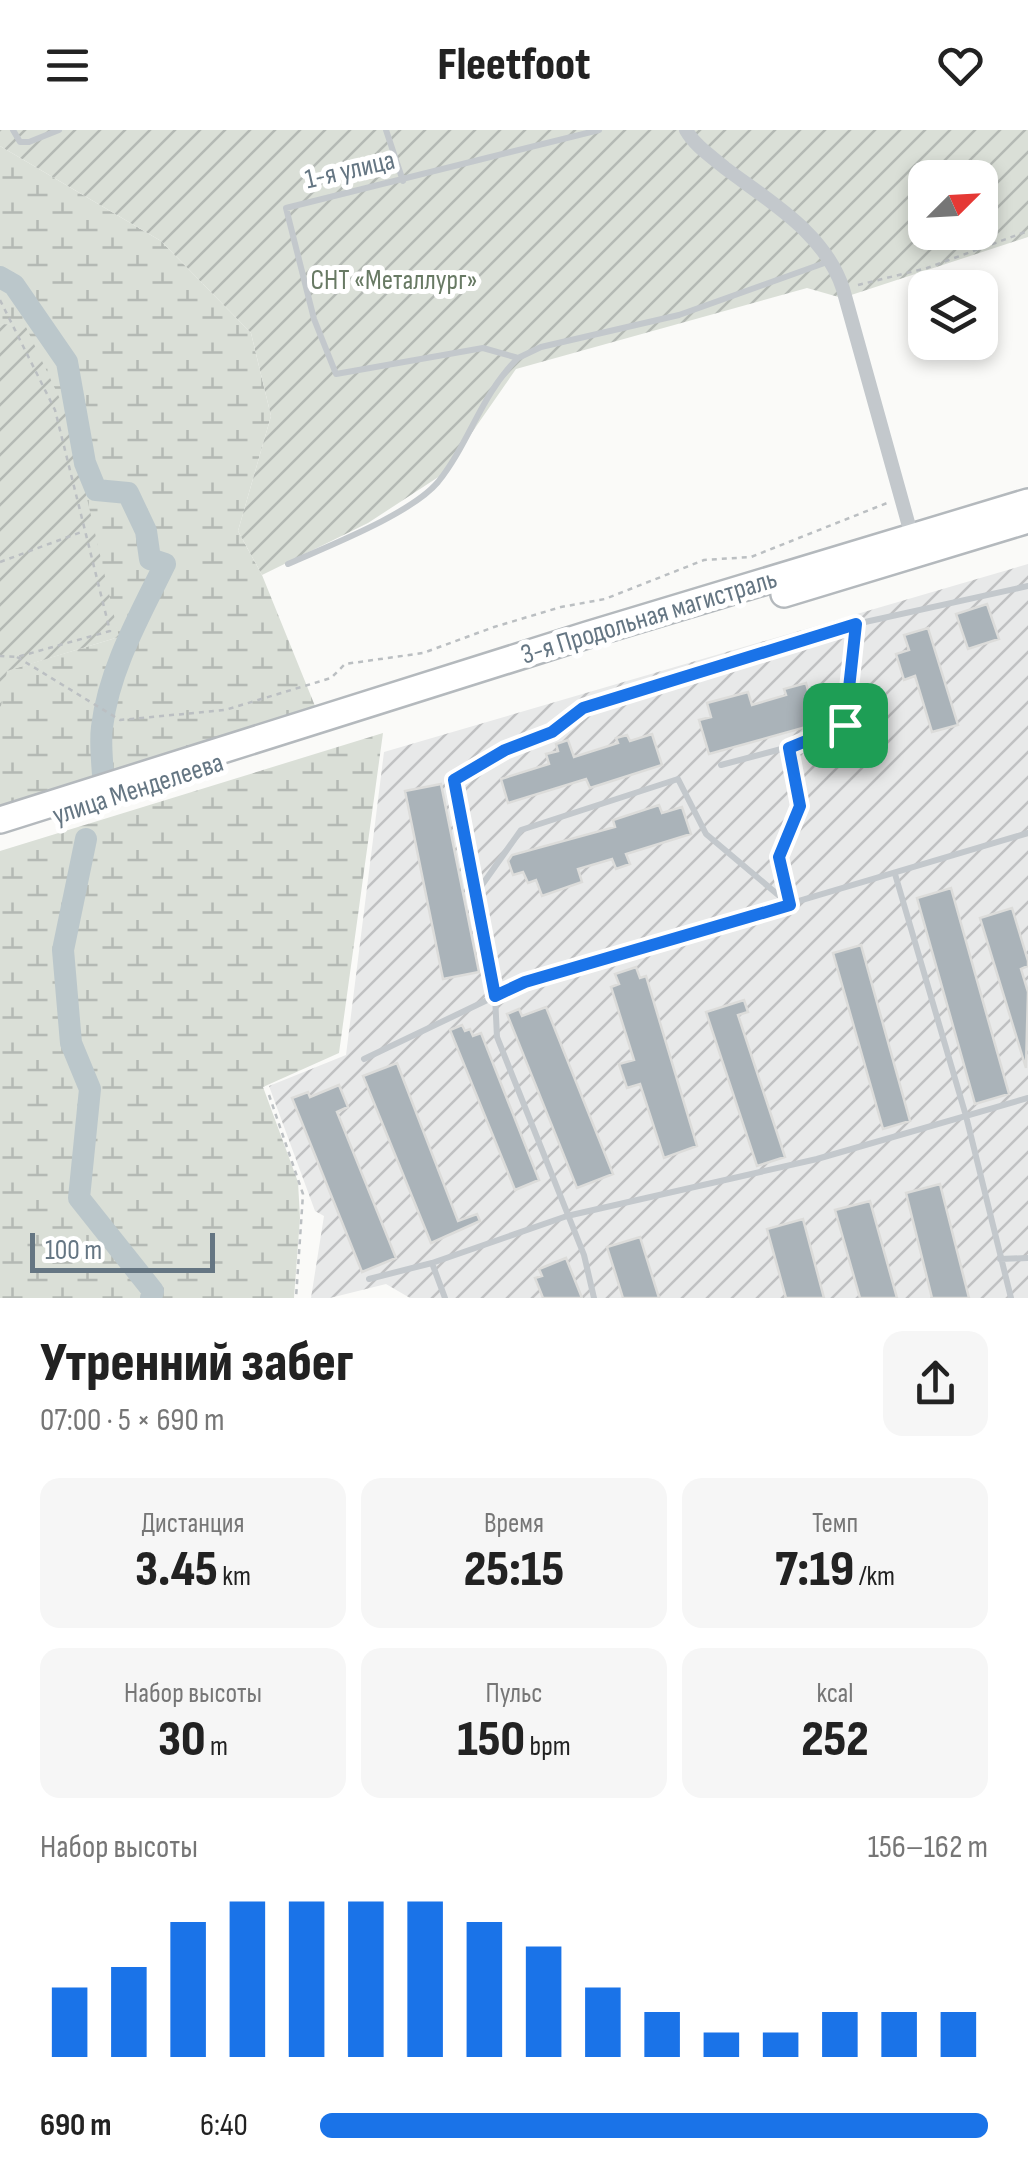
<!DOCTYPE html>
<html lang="ru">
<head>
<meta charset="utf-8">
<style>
	body { margin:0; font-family:"Sofia Sans Condensed",sans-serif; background:#f6f6f6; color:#222; height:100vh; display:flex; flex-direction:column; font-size:38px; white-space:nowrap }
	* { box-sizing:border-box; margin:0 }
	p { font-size:32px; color:#767676 }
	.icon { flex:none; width:55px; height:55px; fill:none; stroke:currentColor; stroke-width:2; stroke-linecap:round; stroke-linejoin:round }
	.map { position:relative; height:1168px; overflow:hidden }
	.drawer { display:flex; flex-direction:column; background:#fff; flex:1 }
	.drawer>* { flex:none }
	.needle { width:65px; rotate:66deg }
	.buttons { position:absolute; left:908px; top:30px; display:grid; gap:20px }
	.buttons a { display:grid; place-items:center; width:90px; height:90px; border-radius:20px; background:#fff; box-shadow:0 5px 15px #0003; font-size:50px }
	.scale { position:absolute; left:30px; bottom:25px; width:185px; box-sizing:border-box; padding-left:10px; border:5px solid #657683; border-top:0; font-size:28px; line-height:35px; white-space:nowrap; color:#657683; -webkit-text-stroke:8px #fff; paint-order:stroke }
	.pin { position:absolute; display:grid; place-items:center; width:85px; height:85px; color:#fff; margin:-42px; border-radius:20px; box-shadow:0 5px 15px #0006 }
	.round { display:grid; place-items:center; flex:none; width:105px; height:105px; border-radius:20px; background:#f6f6f6 }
	.head { display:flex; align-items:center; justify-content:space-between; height:170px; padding:0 40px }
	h1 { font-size:55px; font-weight:800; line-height:75px }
	.figures { display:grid; grid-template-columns:repeat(3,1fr); gap:15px; height:170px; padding:10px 40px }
	.figures div { display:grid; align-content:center; border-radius:20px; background:#f6f6f6; text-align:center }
	.figures b { font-size:50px; font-weight:800 }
	.figures small { font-size:28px; font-weight:400 }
	.figures p { font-size:28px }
	.chart { height:280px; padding:20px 40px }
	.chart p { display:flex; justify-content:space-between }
	.chart svg { width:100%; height:180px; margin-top:10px; stroke:#1a73e8; stroke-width:6 }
	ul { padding:0 40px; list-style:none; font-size:32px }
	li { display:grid; grid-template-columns:160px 120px 1fr; align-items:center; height:75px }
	li i { height:25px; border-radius:12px; background:#1a73e8 }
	header { display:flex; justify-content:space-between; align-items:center; height:130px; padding:0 40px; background:#fff; font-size:45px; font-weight:800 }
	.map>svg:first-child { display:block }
	.industrial { fill:url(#industrial-furrows) }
	.wetland { fill:url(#wetland-marsh) }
	.garden { fill:url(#garden-furrows); fill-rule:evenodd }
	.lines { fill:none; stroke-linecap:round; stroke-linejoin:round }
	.river { stroke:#bbc7cb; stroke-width:22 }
	.building { fill:#aab3b9; stroke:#dcdcda; stroke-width:2.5 }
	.highway-casing { stroke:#b4b9bd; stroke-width:30 }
	.path { stroke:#bbbfc2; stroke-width:2.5; stroke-dasharray:5 5; stroke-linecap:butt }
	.lane { stroke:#c3c8cc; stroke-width:6 }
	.street { stroke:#c3c8cc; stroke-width:14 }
	.highway { stroke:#fff; stroke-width:25 }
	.route-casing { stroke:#fff; stroke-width:20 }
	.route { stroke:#1a73e8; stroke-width:12 }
	.labels { text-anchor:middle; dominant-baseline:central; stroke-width:10; stroke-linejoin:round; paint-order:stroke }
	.street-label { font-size:28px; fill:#657683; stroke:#fff }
	.park-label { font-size:28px; fill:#687a64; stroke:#fff }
</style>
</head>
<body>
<header><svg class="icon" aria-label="menu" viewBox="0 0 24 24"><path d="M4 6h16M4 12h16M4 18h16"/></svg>Fleetfoot<svg class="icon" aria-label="heart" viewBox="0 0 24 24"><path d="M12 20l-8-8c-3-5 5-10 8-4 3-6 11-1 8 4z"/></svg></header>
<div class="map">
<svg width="1028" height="1168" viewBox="0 0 1028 1168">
	<defs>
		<pattern id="industrial-furrows" width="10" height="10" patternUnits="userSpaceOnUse" patternTransform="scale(2.5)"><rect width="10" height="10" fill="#e8e9e9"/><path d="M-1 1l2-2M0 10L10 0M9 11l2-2" fill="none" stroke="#c0c1c2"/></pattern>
		<pattern id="wetland-marsh" width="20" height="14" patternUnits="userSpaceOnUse" patternTransform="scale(2.5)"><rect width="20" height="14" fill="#dadfd7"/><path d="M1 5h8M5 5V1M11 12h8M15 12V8" fill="none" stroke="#b4b9b4"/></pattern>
		<pattern id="garden-furrows" width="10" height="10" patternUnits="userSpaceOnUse" patternTransform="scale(2.5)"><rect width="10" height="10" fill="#dadfd7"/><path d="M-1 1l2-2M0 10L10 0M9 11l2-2" fill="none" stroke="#b4b9b4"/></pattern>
	</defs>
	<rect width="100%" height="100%" fill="#fafaf8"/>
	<path class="industrial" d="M1028,434V1168H410L386,1154L330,1168H311L324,1086L315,1081L269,956L346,925L384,622Z"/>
	<path class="wetland" d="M0,16L161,111L251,203L271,286L238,401L262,445L315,576L0,685V575L6,541L119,507L25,196L0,194Z
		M383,603L339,923L263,957L298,1052L300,1088L294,1168H0V721Z"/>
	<path class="garden" d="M0,0H1028V107L842,168L807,158L516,239L443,344L368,393L262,445L238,401L271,286L251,203L161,111L0,16ZM925,48H980V102H925Z
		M0,194L25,195L68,286L119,507L7,541L0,582Z"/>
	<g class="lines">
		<path class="river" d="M0,147L14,155L67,232L85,333L96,360L128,363L146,401L150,429L165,434C140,485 109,539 102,597C100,612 102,629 103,645
			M86,709L63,820L71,913L90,959L79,1068L153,1161L151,1168"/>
	</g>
	<path class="building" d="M987,474L999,509L968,519L956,484Z
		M928,498L958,595L932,602L915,546L904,550L896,524L909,520L904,505Z
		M806,553L817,594L709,624L699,590L711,587L707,573L748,562L752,575L786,565L784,559Z
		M652,604L662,635L590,658L586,649L508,673L501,649L549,634L546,624L558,621L556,614L568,610L574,627L618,613L616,608L627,605L630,611Z
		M441,654L479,842L443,849L405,661Z
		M659,675L662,683L682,677L691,704L626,724L630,734L616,739L612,729L578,739L582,752L542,766L536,750L528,753L523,742L513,745L508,731L512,725L615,697L613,690Z
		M951,758L1009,964L975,974L917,768Z
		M1012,778L1028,831V836L1021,839L1028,862L1026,938L980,788Z
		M861,815L910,991L883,999L833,823Z
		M636,837L640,848L646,846L697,1016L664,1028L640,954L627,958L619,934L634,930L611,857L619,854L615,844Z
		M744,870L748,882L738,885L785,1027L757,1036L706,882Z
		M546,877L613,1044L577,1058L507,884L519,879L522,886Z
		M462,895L465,901L470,899L473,906L481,903L539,1050L515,1060L450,900Z
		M397,933L458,1091L477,1084L480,1091L431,1113L363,946Z
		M339,955L348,977L337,982L396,1128L362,1142L292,968L308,962L310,967Z
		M940,1054L969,1168H932L906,1063Z
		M870,1071L897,1168H860L835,1080Z
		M803,1089L824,1168H786L767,1099Z
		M640,1107L659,1168H623L607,1117Z
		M566,1128L582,1168H543L535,1148L542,1146L539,1139Z"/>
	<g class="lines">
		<g class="highway-casing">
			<path id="highway" d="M784,464L1028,390
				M0,690L587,505L1028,372"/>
		</g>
		<path class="path" d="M858,155L927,138L1028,101
			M0,170L55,280L110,501L17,527L0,526
			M0,432L84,401
			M17,527L120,590L225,580L331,548L345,534L423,523L494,497L561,477L605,469L704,430L751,427L887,373
			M269,965L303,1064L296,1168"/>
		<path class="lane" d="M13,0L20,12H29L59,0
			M386,0L403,51
			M599,0L286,78L314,189L336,244L483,218L518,228L541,217L679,185L830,131
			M288,434C328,416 411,384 438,352C470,312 480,266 518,228
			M789,617L800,676L779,727L790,774
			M721,635L789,617L845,595L856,494
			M895,744L966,986L1011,1168
			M477,762L521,700L678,649L706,704L789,774
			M364,929L525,852L1028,703
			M1000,1129L1028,1128
			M432,1133L445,1168
			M369,1149L432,1133L567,1086L817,1029L1028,968
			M594,1168L584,1125L497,907L495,866L455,650L505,620L552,602L583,578L611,567L648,560L856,494L1028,456"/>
		<path class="street" d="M686,0C695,16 711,26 725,38C770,72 825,103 843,159L912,407"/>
		<use href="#highway" class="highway"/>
	</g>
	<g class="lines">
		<g class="route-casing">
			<path id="route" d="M856,494L845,595L789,618L800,676L779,727L790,775L525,852L495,866L454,650L505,620L552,602L583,578Z"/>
		</g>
		<use href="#route" class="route"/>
	</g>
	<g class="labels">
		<g class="street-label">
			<text transform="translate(350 40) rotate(-13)">1-я улица</text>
			<text transform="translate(649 487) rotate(-17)">3-я Продольная магистраль</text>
			<text transform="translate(138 659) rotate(-18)">улица Менделеева</text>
		</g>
		<g class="park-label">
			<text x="394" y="150">СНТ «Металлург»</text>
		</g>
	</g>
</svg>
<div class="buttons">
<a><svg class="needle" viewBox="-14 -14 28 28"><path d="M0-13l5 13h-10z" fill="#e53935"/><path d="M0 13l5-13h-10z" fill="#767676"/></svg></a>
<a><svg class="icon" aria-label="layers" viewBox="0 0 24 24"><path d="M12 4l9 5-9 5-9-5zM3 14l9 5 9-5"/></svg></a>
</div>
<div class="scale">100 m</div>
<div class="pin" style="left:845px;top:595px;background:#1e9e55"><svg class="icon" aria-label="arrive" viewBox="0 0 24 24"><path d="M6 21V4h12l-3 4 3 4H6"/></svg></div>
</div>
<section class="drawer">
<div class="head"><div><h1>Утренний забег</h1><p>07:00 · 5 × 690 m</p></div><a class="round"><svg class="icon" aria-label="share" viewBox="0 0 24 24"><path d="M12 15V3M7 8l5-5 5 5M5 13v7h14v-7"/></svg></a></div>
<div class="figures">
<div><p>Дистанция</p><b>3.45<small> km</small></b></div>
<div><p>Время</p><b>25:15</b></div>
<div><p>Темп</p><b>7:19<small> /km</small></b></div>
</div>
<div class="figures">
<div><p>Набор высоты</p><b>30<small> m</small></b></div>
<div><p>Пульс</p><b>150<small> bpm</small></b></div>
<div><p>kcal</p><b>252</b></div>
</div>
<div class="chart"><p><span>Набор высоты</span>156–162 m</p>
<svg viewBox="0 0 160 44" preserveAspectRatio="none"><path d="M5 44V27M15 44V22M25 44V11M35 44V6M45 44V6M55 44V6M65 44V6M75 44V11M85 44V17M95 44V27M105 44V33M115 44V38M125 44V38M135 44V33M145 44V33M155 44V33"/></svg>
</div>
<ul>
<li><b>690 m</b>6:40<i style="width:100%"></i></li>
</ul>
</section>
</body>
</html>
